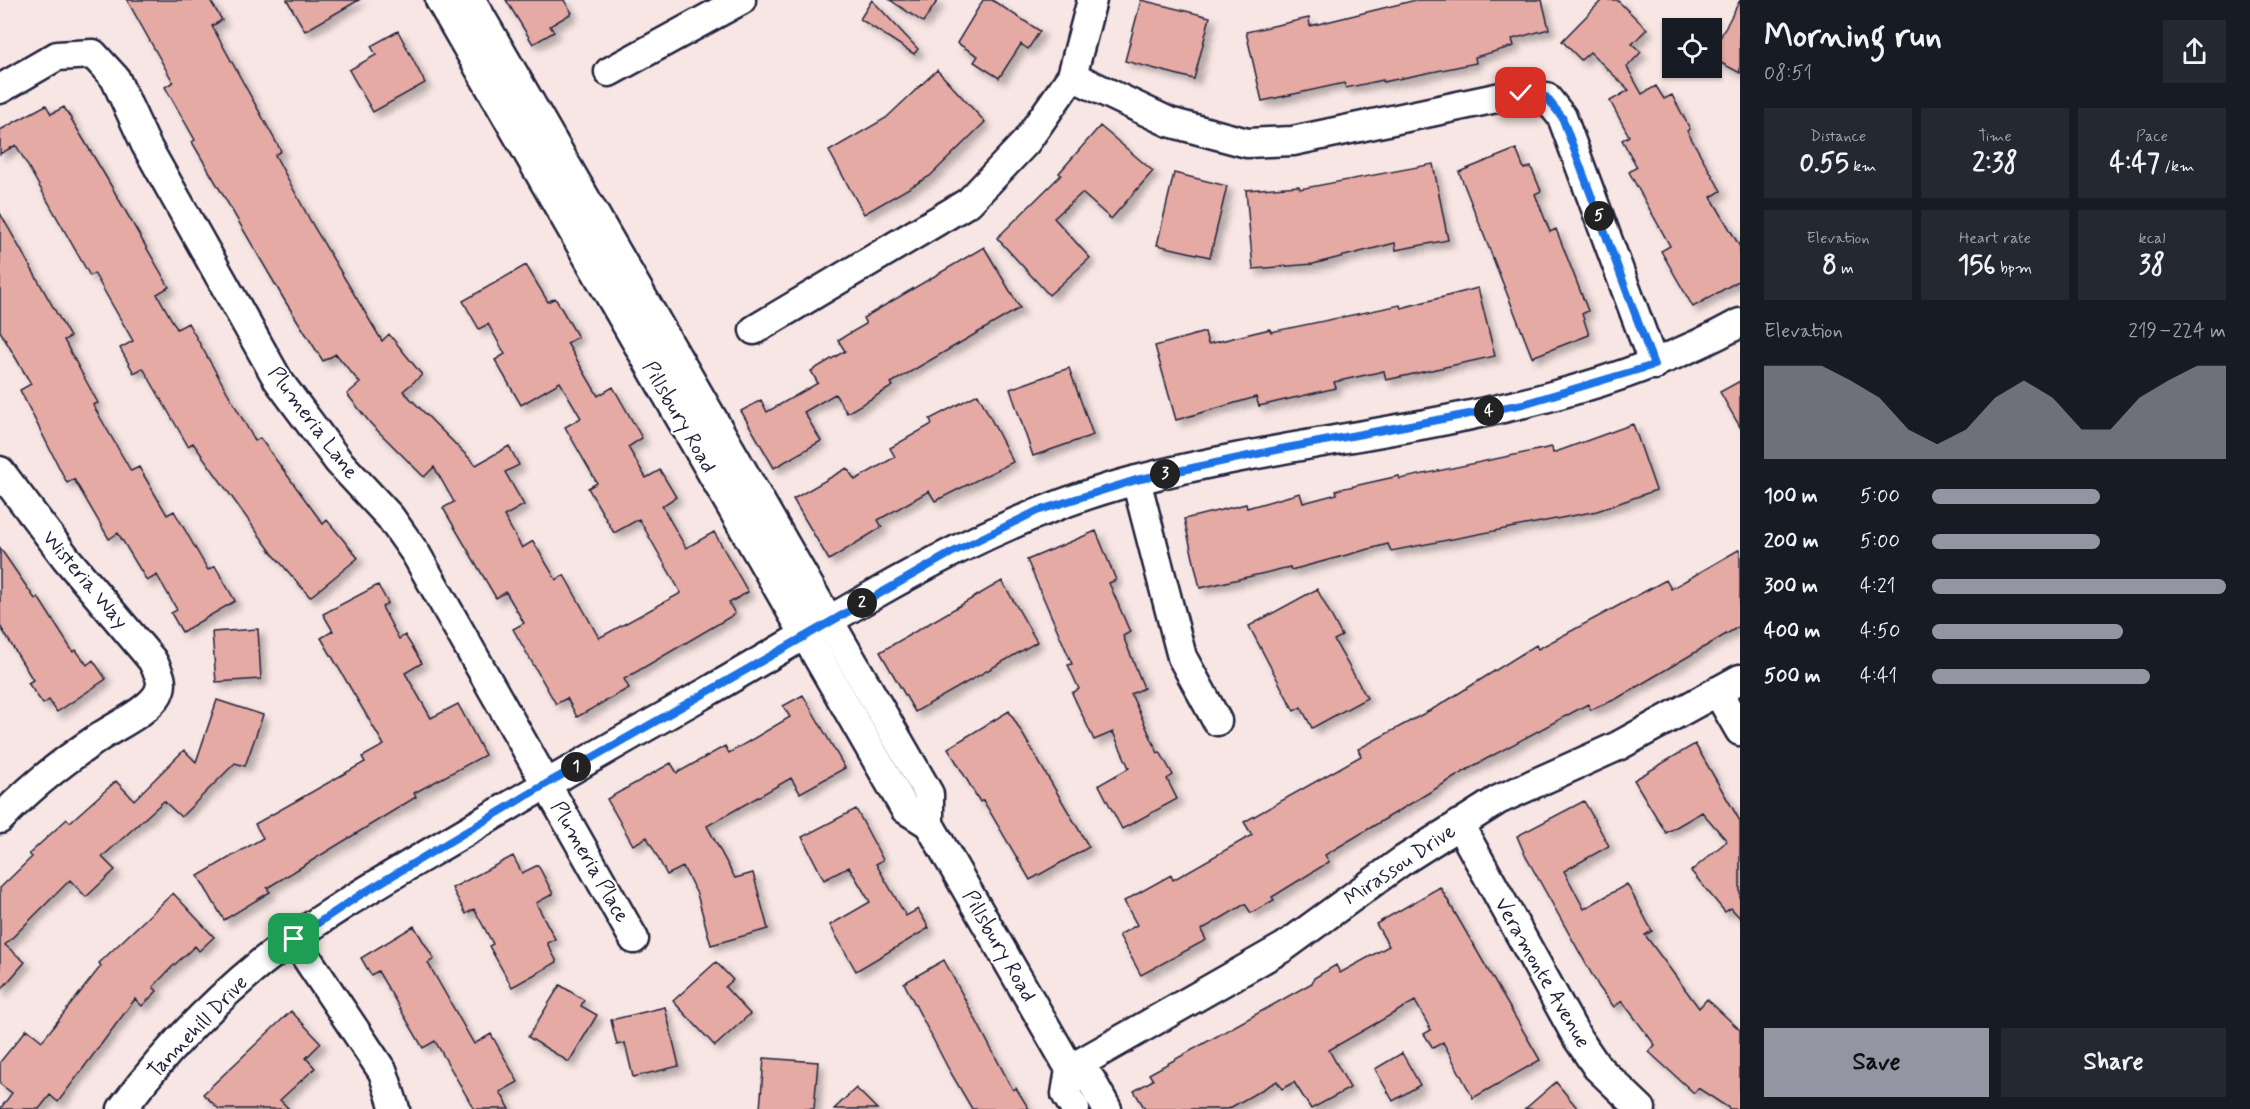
<!DOCTYPE html>
<html lang="en">
<head>
<meta charset="utf-8">
<style>
	body { margin:0; font-family:Mynerve,sans-serif; background:#242831; color:#f1f3f6; height:100vh; display:flex; flex-direction:column; font-size:22px; white-space:nowrap }
	* { box-sizing:border-box; margin:0 }
	p { font-size:20px; color:#9ea1a6 }
	.icon { flex:none; width:33px; height:33px; fill:none; stroke:currentColor; stroke-width:2; stroke-linecap:round; stroke-linejoin:round }
	.map { position:relative; flex:1; overflow:hidden }
	.side { display:flex; flex-direction:column; background:#171b24; width:510px }
	.side>* { flex:none }
	.controls { position:absolute; left:1662px; top:18px; display:grid; gap:12px }
	.controls a { display:grid; place-items:center; width:60px; height:60px; border-radius:0px; background:#171b24; box-shadow:0 2px 4px #0004; font-size:30px }
	.pin { position:absolute; display:grid; place-items:center; width:51px; height:51px; color:#fff; margin:-26px; border-radius:12px; box-shadow:0 3px 9px #0006 }
	.km { position:absolute; width:30px; height:30px; margin:-15px; border-radius:50%; background:#222; color:#fff; font-size:16px; line-height:30px; text-align:center }
	.round { display:grid; place-items:center; flex:none; width:63px; height:63px; border-radius:0px; background:#242831 }
	.summary { display:flex; align-items:center; justify-content:space-between; height:102px; padding:0 24px }
	h1 { font-size:33px; font-weight:700; line-height:45px }
	.stats { display:grid; grid-template-columns:repeat(3,1fr); gap:9px; height:102px; padding:6px 24px }
	.stats div { display:grid; align-content:center; border-radius:0px; background:#242831; text-align:center }
	.stats b { font-size:26px; font-weight:700 }
	.stats small { font-size:16px; font-weight:400 }
	.stats p { font-size:16px }
	.chart { height:168px; padding:12px 24px }
	.chart p { display:flex; justify-content:space-between }
	.chart svg { width:100%; height:108px; margin-top:6px; fill:#9495a2; opacity:.7 }
	.cta { display:flex; gap:12px; margin-top:auto; padding:12px 24px }
	.cta a { flex:1; height:69px; border-radius:0px; background:#9495a2; color:#111; font-size:24px; font-weight:700; line-height:69px; text-align:center }
	.cta a+a { background:#242831; color:#f1f3f6 }
	ul { padding:0 24px; list-style:none; font-size:20px }
	li { display:grid; grid-template-columns:96px 72px 1fr; align-items:center; height:45px }
	li i { height:15px; border-radius:8px; background:#9495a2 }
	main { display:flex; flex:1; min-height:0 }
	.map>svg:first-child { display:block }
	.building { fill:#e5aaa4; stroke:#22223b; stroke-width:1.5; filter:url(#shadow) }
	.lines { fill:none; stroke-linecap:round; stroke-linejoin:round }
	.minor-casing { stroke:#22223b; stroke-width:33 }
	.minor { stroke:#fff; stroke-width:28 }
	.route-casing { stroke:#fff; stroke-width:12 }
	.route { stroke:#1a73e8; stroke-width:8 }
	.labels { text-anchor:middle; dominant-baseline:central; stroke-width:4.5; stroke-linejoin:round; paint-order:stroke }
	.street-label { font-size:21px; fill:#22223b; stroke:#fff }
</style>
</head>
<body>
<main>
<div class="map">
<svg width="1740" height="1109" viewBox="0 0 1740 1109">
	<defs>
		<filter id="shadow"><feDropShadow dx="5.5" dy="5.5" stdDeviation="3" flood-color="#0004"/></filter>
	</defs>
	<rect width="100%" height="100%" fill="#f7e6e4"/>
	<filter id="ink" filterUnits="userSpaceOnUse"><feTurbulence type="fractalNoise" baseFrequency=".0167" numOctaves="2"/><feDisplacementMap in="SourceGraphic" scale="12" xChannelSelector="R" yChannelSelector="G"/><feConvolveMatrix kernelMatrix="1 2 1 2 8 2 1 2 1" color-interpolation-filters="sRGB"/></filter>
	<g filter="url(#ink)">
		<path class="building" d="M127,0H210L222,20L212,26L281,151L275,155L311,222L382,341L389,334L422,375L403,391L476,465L509,446L519,465L505,472L524,505L504,516L522,548L533,541L556,580L564,575L599,638L681,593L639,519L614,533L588,488L597,483L565,427L581,418L560,382L521,405L495,360L505,354L488,324L479,329L463,301L526,265L548,302L555,298L578,337L567,343L598,396L613,387L642,438L628,447L646,478L660,470L676,497L662,506L686,548L714,532L748,592L729,603L735,614L624,679L629,688L577,717L567,698L556,704L513,629L524,623L506,592L496,598L443,508L454,502L434,467L424,477L371,424L347,394L360,383L336,354L323,361L285,301L192,142L195,140L165,87L173,82Z
			M287,0H359L305,31Z
			M506,0H564L572,13L550,26L554,32L533,44Z
			M872,0L918,49L914,54L860,19Z
			M890,0H938L923,22Z
			M983,0H992L1040,31L1028,49L1021,44L999,78L974,62L978,56L957,43Z
			M1141,0L1210,17L1194,79L1125,61Z
			M1416,0H1542L1549,29L1512,39L1514,46L1475,57L1476,63L1383,82V80L1346,88L1344,83L1262,101L1246,32L1309,18L1310,26Z
			M1602,0H1617L1647,29L1632,44L1641,52L1627,67L1642,94L1656,86L1664,99L1672,95L1690,129L1687,131L1721,191L1711,197L1740,247V280L1693,307L1661,251L1670,246L1629,172L1637,167L1622,140L1629,136L1610,101L1629,90L1590,52L1581,60L1562,41Z
			M1740,0V73L1712,58V53Z
			M398,31L425,83L373,112L349,70L376,55L371,46Z
			M937,70L985,122L930,176L864,214L829,151L886,118Z
			M46,105L51,114L64,107L106,177L169,287L157,294L177,329L188,323L255,441L260,438L323,524L327,520L358,558L310,597L272,553L193,443L188,446L143,368L134,373L120,348L133,341L94,273L90,276L16,145L0,154V130Z
			M1100,126L1153,171L1111,219L1082,193L1054,218L1090,258L1049,295L997,238L1061,175L1059,173Z
			M1516,149L1524,169L1531,167L1541,191L1535,194L1550,232L1556,229L1588,311L1582,314L1589,335L1532,357L1459,172Z
			M1433,164L1448,240L1396,250L1395,243L1313,264L1253,269L1246,190L1299,186L1300,189Z
			M1174,173L1227,186L1210,257L1157,245Z
			M0,213L70,337L64,340L98,403L93,405L131,471L139,467L167,515L174,511L208,570L215,566L235,601L182,632L171,613L177,610L157,575L147,581L118,533L109,539L74,479L67,483L20,390L31,384L0,331Z
			M984,247L1020,308L891,383L893,386L847,413L835,394L804,412L821,441L774,468L741,411L761,400L767,412L818,383L811,371L845,351L838,340L866,324L863,318Z
			M1478,288L1495,356L1386,380L1384,371L1334,382L1336,388L1259,406L1256,397L1176,420L1155,346L1205,332L1208,344L1270,329L1271,332L1400,305L1401,308Z
			M1069,368L1093,435L1033,456L1010,389Z
			M1740,381V427L1720,392Z
			M978,394L1013,462L935,501L929,491L878,520L882,527L829,560L793,499L847,468L855,480L895,457L890,448L932,424L930,419Z
			M1633,424L1656,490L1597,511L1391,551L1388,544L1291,570L1290,567L1200,588L1184,519L1246,504L1247,508L1300,493L1303,503L1337,494L1336,490L1399,476L1400,479L1552,447L1553,453Z
			M1096,531L1116,580L1109,583L1130,632L1123,636L1144,688L1131,694L1158,753L1160,752L1173,775L1167,779L1177,799L1122,829L1099,785L1129,768L1113,732L1094,740L1072,693L1079,689L1068,665L1072,664L1027,560Z
			M0,548L35,599L38,597L73,652L76,650L87,665L93,660L106,679L57,712L49,700L43,704L28,683L33,680L0,626Z
			M1740,549V626L1616,699L1591,710L1588,704L1475,765L1325,855L1329,862L1272,897L1274,900L1251,913L1245,904L1201,930L1206,940L1141,975L1119,935L1137,925L1124,901L1171,875L1173,880L1252,835L1244,822L1361,756L1358,749L1440,705L1536,645L1538,649L1666,580L1671,589Z
			M1002,581L1037,642L915,712L880,652Z
			M378,585L388,603L382,607L399,639L405,635L422,663L405,673L431,718L458,704L485,755L414,793L416,797L267,888L270,892L224,920L198,876L263,838L255,824L365,762L362,757L384,745L321,638L333,631L323,614Z
			M1317,589L1342,636L1334,640L1367,698L1312,728L1301,707L1294,711L1249,626Z
			M258,629L261,679L216,682L212,632Z
			M803,695L845,768L800,793L791,778L707,826L735,878L753,873L768,929L711,945L697,894L683,867L667,875L647,837L633,845L607,799L671,763L677,773L725,746L729,753L790,717L783,706Z
			M217,700L263,715L245,766L235,763L181,817L164,801L102,857L115,870L86,897L70,880L5,945L25,962L0,991V888L32,857L29,854L67,819L70,822L116,781L134,800L184,750L196,762Z
			M1009,711L1089,847L1030,880L983,800L980,802L948,748Z
			M1695,744L1740,821V918L1731,908L1725,912L1691,871L1727,841L1702,812L1666,833L1634,780Z
			M1584,801L1609,846L1564,871L1584,909L1627,884L1652,931L1645,935L1699,1008L1707,999L1740,1030V1109H1730L1698,1088L1694,1093L1649,1052L1655,1045L1622,1001L1614,1007L1599,987L1525,855L1517,836Z
			M856,809L883,860L876,864L906,916L918,909L929,928L856,971L830,925L870,902L849,867L824,880L802,837Z
			M513,856L522,873L538,865L553,894L536,903L555,939L547,943L557,962L512,987L489,946L493,944L474,909L466,914L452,888Z
			M1440,887L1540,1060L1473,1098L1443,1042L1433,1048L1424,1034L1431,1030L1415,1001L1329,1050L1350,1088L1311,1109L1294,1082L1282,1089L1277,1081L1228,1109H1145L1134,1091L1153,1080L1149,1074L1312,983L1314,978L1336,965L1340,973L1389,946L1376,924Z
			M173,893L214,937L199,951L195,946L171,968L153,987L157,991L142,1006L135,999L58,1102L50,1095L39,1109H0L12,1093L0,1084V1062L27,1029L42,1041L101,966L99,963Z
			M414,926L434,959L428,963L474,1044L491,1034L518,1082L500,1092L510,1109H474L435,1041L423,1048L378,971L371,975L361,958Z
			M944,960L1013,1090L1016,1088L1029,1109H972L948,1068L904,983Z
			M716,962L733,980L725,987L750,1014L715,1046L673,1001Z
			M560,985L584,1000L581,1006L597,1015L569,1062L528,1037Z
			M665,1007L679,1066L633,1077L625,1043L617,1045L611,1020Z
			M291,1011L321,1043L306,1058L315,1068L280,1100L289,1109H219L203,1094Z
			M1402,1053L1420,1085L1393,1101L1375,1069Z
			M764,1058L818,1062L814,1109H760Z
			M1556,1082L1578,1109H1525Z
			M856,1088L877,1109H834Z"/>
		<g class="lines">
			<g class="minor-casing">
				<path id="minor" d="M440,0L905,809L929,824L1070,1069L1091,1080L1107,1109
					M471,0L929,794V824
					M1092,0L1072,76L1169,122L1247,143L1293,141L1520,93L1546,97L1562,117L1654,365
					M609,72L741,0
					M0,89L57,56L93,54L115,78L146,145L278,380L338,461L390,517L416,554L634,939
					M754,330L969,202L1026,142L1072,76
					M0,471L66,558L152,660C158,672 165,681 158,694C148,712 113,727 95,740C61,763 28,789 0,819
					M1136,480L1182,657L1217,721
					M1717,691L1740,731
					M1459,824L1578,1039L1597,1067L1641,1109
					M294,939L383,1072L395,1109
					M1070,1069L1284,947L1402,861L1498,800L1618,746L1740,679
					M1070,1069L1066,1094L1075,1109
					M122,1109C161,1056 210,1005 261,963C321,915 389,877 455,838C539,788 624,739 709,691C847,612 982,520 1137,480C1338,428 1556,425 1740,323"/>
			</g>
			<use href="#minor" class="minor"/>
		</g>
	</g>
	<g class="lines" filter="url(#ink)">
		<g class="route-casing">
			<path id="route" d="M294,939L360,895L546,784L951,553L1037,511L1136,480L1281,449L1523,404L1654,365L1562,117L1546,97L1521,93"/>
		</g>
		<use href="#route" class="route"/>
	</g>
	<g class="labels">
		<g class="street-label">
			<text transform="translate(679 417) rotate(60)">Pillsbury Road</text>
			<text transform="translate(313 423) rotate(53)">Plumeria Lane</text>
			<text transform="translate(85 580) rotate(50)">Wisteria Way</text>
			<text transform="translate(590 862) rotate(60)">Plumeria Place</text>
			<text transform="translate(1400 865) rotate(-34)">Mirassou Drive</text>
			<text transform="translate(999 946) rotate(60)">Pillsbury Road</text>
			<text transform="translate(1542 973) rotate(60)">Veramonte Avenue</text>
			<text transform="translate(198 1027) rotate(-46)">Tannehill Drive</text>
		</g>
	</g>
</svg>
<div class="controls">
<a><svg class="icon" aria-label="locate" viewBox="0 0 24 24"><circle cx="12" cy="12" r="6"/><path d="M12 2v4M12 18v4M2 12h4M18 12h4"/></svg></a>
</div>
<div class="pin" style="left:294px;top:939px;background:#1e9e55"><svg class="icon" aria-label="arrive" viewBox="0 0 24 24"><path d="M6 21V4h12l-3 4 3 4H6"/></svg></div>
<div class="pin" style="left:1521px;top:93px;background:#d93025"><svg class="icon" aria-label="check" viewBox="0 0 24 24"><path d="M5 12l5 5 9-10"/></svg></div>
<b class="km" style="left:576px;top:767px">1</b>
<b class="km" style="left:862px;top:603px">2</b>
<b class="km" style="left:1165px;top:474px">3</b>
<b class="km" style="left:1489px;top:411px">4</b>
<b class="km" style="left:1599px;top:216px">5</b>
</div>
<section class="side">
<div class="summary"><div><h1>Morning run</h1><p>08:51</p></div><a class="round"><svg class="icon" aria-label="share" viewBox="0 0 24 24"><path d="M12 15V3M7 8l5-5 5 5M5 13v7h14v-7"/></svg></a></div>
<div class="stats">
<div><p>Distance</p><b>0.55<small> km</small></b></div>
<div><p>Time</p><b>2:38</b></div>
<div><p>Pace</p><b>4:47<small> /km</small></b></div>
</div>
<div class="stats">
<div><p>Elevation</p><b>8<small> m</small></b></div>
<div><p>Heart rate</p><b>156<small> bpm</small></b></div>
<div><p>kcal</p><b>38</b></div>
</div>
<div class="chart"><p><span>Elevation</span>219–224 m</p>
<svg viewBox="0 0 160 44" preserveAspectRatio="none"><path d="M0 44V6L10 6L20 6L30 12L40 19L50 32L60 38L70 32L80 19L90 12L100 19L110 32L120 32L130 19L140 12L150 6L160 6V44z"/></svg>
</div>
<ul>
<li><b>100 m</b>5:00<i style="width:57%"></i></li>
<li><b>200 m</b>5:00<i style="width:57%"></i></li>
<li><b>300 m</b>4:21<i style="width:100%"></i></li>
<li><b>400 m</b>4:50<i style="width:65%"></i></li>
<li><b>500 m</b>4:41<i style="width:74%"></i></li>
</ul>
<div class="cta"><a>Save</a><a>Share</a></div>
</section>
</main>
</body>
</html>
